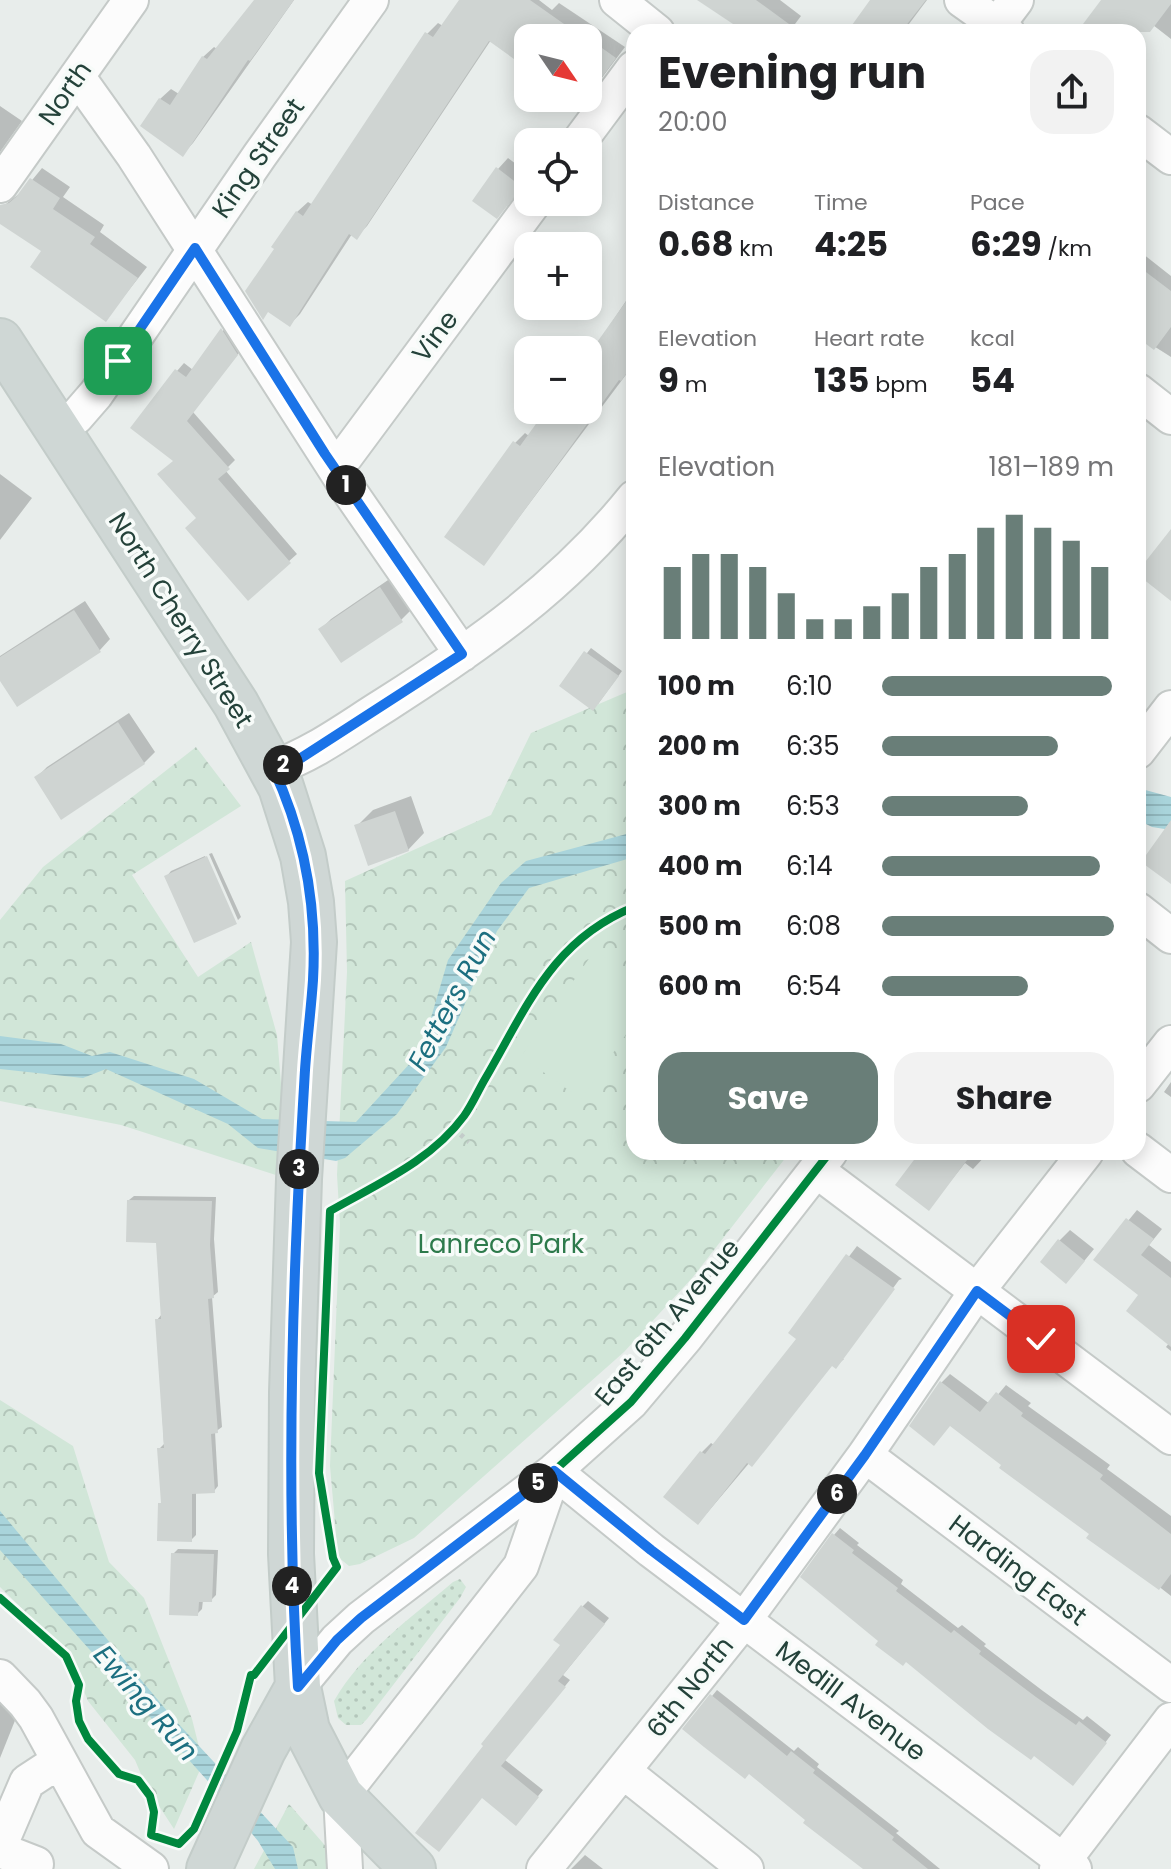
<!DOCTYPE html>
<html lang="en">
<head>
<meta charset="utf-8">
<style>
	body { margin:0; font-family:Poppins,sans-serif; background:#f2f2f2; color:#202124; height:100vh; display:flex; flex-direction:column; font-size:30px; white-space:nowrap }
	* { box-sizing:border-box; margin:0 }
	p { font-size:26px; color:#757577 }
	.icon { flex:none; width:44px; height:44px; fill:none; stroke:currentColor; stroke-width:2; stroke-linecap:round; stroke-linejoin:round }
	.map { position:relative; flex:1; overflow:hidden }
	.side { position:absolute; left:626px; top:24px; width:520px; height:1136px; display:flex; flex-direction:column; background:#fff; border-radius:24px; box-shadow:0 4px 20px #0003 }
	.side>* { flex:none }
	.needle { width:52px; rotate:125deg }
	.buttons { position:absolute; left:514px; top:24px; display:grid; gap:16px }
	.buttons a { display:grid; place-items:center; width:88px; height:88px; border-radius:16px; background:#fff; box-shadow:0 4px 20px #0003; font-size:40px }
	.pin { position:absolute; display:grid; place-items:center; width:68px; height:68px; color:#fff; margin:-34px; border-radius:16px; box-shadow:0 4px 12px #0006 }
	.km { position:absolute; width:40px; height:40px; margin:-20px; border-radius:50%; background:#222; color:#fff; font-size:22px; line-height:40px; text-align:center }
	.round { display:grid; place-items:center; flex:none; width:84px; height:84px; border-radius:24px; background:#f2f2f2 }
	.summary { display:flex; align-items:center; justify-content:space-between; height:136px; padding:0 32px }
	h1 { font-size:44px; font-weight:700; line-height:60px }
	.figures { display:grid; grid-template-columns:repeat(3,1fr); gap:12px; height:136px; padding:8px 32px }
	.figures div { display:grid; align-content:center }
	.figures b { font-size:34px; font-weight:700 }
	.figures small { font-size:22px; font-weight:400 }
	.figures p { font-size:22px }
	.chart { height:224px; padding:16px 32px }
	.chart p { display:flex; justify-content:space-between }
	.chart svg { width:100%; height:144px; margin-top:8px; stroke:#697e78; stroke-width:6 }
	.cta { display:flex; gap:16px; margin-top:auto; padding:16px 32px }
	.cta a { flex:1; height:92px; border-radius:24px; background:#697e78; color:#fff; font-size:32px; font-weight:700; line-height:92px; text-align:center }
	.cta a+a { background:#f2f2f2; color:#202124 }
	ul { padding:0 32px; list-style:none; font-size:26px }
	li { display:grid; grid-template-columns:128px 96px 1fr; align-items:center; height:60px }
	li i { height:20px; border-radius:10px; background:#697e78 }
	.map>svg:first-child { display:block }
	.grass { fill:url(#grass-dots) }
	.forest { fill:url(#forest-crowns) }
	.pitch { fill:#d1e6d8 }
	.water { fill:url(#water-rules) }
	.shadow { fill:#0003 }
	.building { fill:#cfd4d2 }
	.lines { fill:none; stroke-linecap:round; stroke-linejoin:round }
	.minor-casing { stroke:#c5cac8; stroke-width:38 }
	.major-casing { stroke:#c3ccc9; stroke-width:48 }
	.path { stroke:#c3ccca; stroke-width:5; stroke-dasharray:4 6; stroke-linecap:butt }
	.minor { stroke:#fcfcfc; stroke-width:34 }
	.major { stroke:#cfd7d5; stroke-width:44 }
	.cycleway-casing { stroke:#f7fbf9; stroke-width:13 }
	.cycleway { stroke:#00873e; stroke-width:8 }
	.route-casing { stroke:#fff; stroke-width:16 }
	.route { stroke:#1a73e8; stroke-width:10 }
	.labels { text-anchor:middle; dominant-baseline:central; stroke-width:7; stroke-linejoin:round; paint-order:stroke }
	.street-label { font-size:26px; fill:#24423a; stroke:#f7fbf9 }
	.park-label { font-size:26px; fill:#2d7a4b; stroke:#f7fbf9 }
	.water-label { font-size:28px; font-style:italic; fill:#1c6f80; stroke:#f7fbf9 }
</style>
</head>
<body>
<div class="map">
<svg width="1171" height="1869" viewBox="0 0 1171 1869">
	<defs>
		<pattern id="grass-dots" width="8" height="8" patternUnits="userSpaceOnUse" patternTransform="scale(2)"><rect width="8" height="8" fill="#d1e6d8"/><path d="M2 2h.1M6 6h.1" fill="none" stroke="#b3c6ba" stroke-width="1.8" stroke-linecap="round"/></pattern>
		<pattern id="forest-crowns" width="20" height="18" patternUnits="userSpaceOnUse" patternTransform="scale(2)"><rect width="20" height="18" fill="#d1e6d8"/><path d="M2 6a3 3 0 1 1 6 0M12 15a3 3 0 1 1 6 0" fill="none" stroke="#b3c6ba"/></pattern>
		<pattern id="water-rules" width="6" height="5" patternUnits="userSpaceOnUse" patternTransform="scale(2)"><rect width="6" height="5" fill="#a9d4db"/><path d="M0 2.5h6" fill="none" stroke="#91b7bd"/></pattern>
	</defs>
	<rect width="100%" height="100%" fill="#e8edeb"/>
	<path class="grass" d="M460,1579L466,1587L460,1598L367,1719L361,1725H346L338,1718L334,1701C362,1652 411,1618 453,1582Z"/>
	<path class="forest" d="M634,689V1152H790L693,1277L624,1352L414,1538L360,1564L349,1566L338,1557L330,1466L340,1224L337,1175L347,972L345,881L491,815L531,733Z
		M196,747L241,806L132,875L198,977L251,942L277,1035L281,1083L282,1177L121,1125L0,1101V920L43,867Z
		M0,1400L73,1446L109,1562L144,1598L192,1719L203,1763L174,1829L146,1786L135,1760L88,1701L69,1655L0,1587Z
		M289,1804L329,1850V1869H254Z"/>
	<path class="pitch" d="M595,950L634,978V1023L581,1099L521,1056Z"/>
	<path class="water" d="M1138,788L1171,797V830L1152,827L1138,820Z
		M634,832V857L529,888L497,931L446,1047L397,1114L345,1158L336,1161L258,1148L228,1124L106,1069L83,1078L0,1069V1036L61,1044L92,1056L110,1052L194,1079L262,1119L356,1122L426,1046L430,1021L448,960L501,883L526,861Z
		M0,1511L173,1718L293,1847L298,1869H275L258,1841L206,1779L0,1550Z"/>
	<path class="shadow" d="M255,0H294L193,143L183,154L160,99L171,89L179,94L203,57L214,47L217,49Z
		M462,0H539L552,10L559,3L625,47L588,96V38H528V65L491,40L367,226L356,237L352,234L300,314L290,324L276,248L297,212L308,202L313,205L427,34L438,23L443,26Z
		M711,0H780L801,16L789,32H755Z
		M871,0H927L903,32H849Z
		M1104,0H1171V39L1153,25L1118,32H1080Z
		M0,106L22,121L0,152Z
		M508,158L528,173V179L507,206L498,169Z
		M42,168L70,187L63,197L104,225L100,232L147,267L106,319L6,204L24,190Z
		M1138,250L1171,276V357L1138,336Z
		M634,289V364L484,564L515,443L525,433L529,436L548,410H588V358Z
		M229,323L244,346L193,412L235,460L225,470L297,554L248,598L198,518L175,460L177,371L184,363L193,370Z
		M0,474L32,498L0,540Z
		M391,578L412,609L401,620L321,629L331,619Z
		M85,601L110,639L100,650L17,704L0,678V656Z
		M591,648L622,671L598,704L562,685Z
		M129,713L155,752L144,763L36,778L47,767Z
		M411,796L424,833L408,850L357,826L373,810Z
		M212,853L241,917L238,920L209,854Z
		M205,856L235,923L167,876L171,871Z
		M1171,1082V1097L1164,1092Z
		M923,1152H989L973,1169L965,1163L929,1208Z
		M134,1196L216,1197L214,1239L218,1292L212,1297L222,1427L215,1432L218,1486L214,1491L196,1492V1535L191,1540L160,1504L163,1501L159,1449L164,1444L157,1320L162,1314L157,1241L129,1200Z
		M1137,1210L1162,1229L1149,1245L1171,1262V1351L1166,1347L1169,1343L1141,1295L1096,1260Z
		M1070,1230L1094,1249L1076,1271L1059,1241Z
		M857,1246L902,1279L899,1280L841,1359H844L836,1366L833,1364L707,1513L702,1452L711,1443L714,1445L799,1339L791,1333Z
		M950,1374L990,1404L1006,1385L1031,1403L1028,1406L1110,1465L1107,1469L1171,1516V1596L1004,1465L941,1383Z
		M840,1528L859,1543L857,1545L903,1580L901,1584L958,1628L962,1625L986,1644L984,1646L1043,1691L1083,1720L1087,1716L1111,1735L1079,1777L881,1641L834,1535Z
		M178,1549L218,1550L216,1595L211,1600H203L202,1609L197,1614L173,1554Z
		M588,1601L609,1618L563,1675L570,1680L505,1760L543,1790L521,1817L483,1796L583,1606Z
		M717,1690L794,1751L798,1747L819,1764L817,1767L899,1831L896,1833L940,1869H865L749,1772L685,1729Z
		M0,1700L20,1708L0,1758Z
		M585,1855L603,1869H571Z"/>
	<path class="building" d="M254,0H294L250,61L248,60L183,157L140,126L159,98L170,105L202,56L207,59Z
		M459,0H530L584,38H528V69L489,41L357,240L349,234L290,327L268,312L263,320L245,291L274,249L271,247L296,211L303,216L425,32L433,37Z
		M697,0H756L800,32H745Z
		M870,0H926L901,32H847Z
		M1101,0H1171V4L1150,32H1077Z
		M588,38L616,58L588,96Z
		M496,167L522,187L497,219L472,201Z
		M30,178L60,198L53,209L95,237L90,244L138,278L106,322L30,267L41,251L0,224V205L9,203L16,197Z
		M1138,266L1171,291V327L1154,350L1138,338Z
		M634,290V363L621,381L619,380L484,566L444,537L513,441L520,446L546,410H588V355Z
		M221,328L238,355L187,421L230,469L218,479L291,563L248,601L185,528L196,518L157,474L173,461L130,428L175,369L186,377Z
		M1171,529V601L1138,575V571Z
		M380,587L403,622L341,663L318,629Z
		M74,610L101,652L17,707L0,681V657Z
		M584,651L619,676L593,711L559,686Z
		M118,722L145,764L61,820L34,777Z
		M395,811L409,851L368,866L354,825Z
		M1171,820V884L1141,862Z
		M207,856L237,924L194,943L164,876Z
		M920,1152H973L929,1211L895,1185Z
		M127,1200L212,1201L210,1245L214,1298L208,1299L218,1433L211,1434L215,1493L192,1494V1542L157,1541L158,1503H161L157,1448H164L155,1319H161L156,1243L126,1242Z
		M1126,1218L1154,1239L1141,1255L1171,1278V1347L1126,1311L1138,1295L1093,1260Z
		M1058,1239L1085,1261L1066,1284L1040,1262Z
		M846,1254L895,1289L836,1369L832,1366L752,1467L747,1463L698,1525L663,1497L700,1451L705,1454L796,1339L788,1333Z
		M940,1381L980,1412L996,1392L1023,1413L1021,1416L1103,1475L1100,1479L1171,1534V1574L1159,1590L1086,1538L1089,1534L999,1468L1001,1465L950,1426L934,1446L909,1426Z
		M832,1533L854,1550L852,1553L898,1588L896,1591L951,1633L954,1630L981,1651L979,1654L1036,1697L1076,1725L1079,1721L1107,1743L1073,1786L1034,1756L1031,1760L988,1729L906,1662L903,1666L875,1645L878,1641L800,1577Z
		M171,1553L214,1554L212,1602H199L198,1616L169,1615Z
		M581,1605L605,1624L558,1681L566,1687L501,1766L539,1797L516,1826L482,1798L439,1852L415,1833L483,1746L481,1744L560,1645L553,1640Z
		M710,1694L787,1756L791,1751L815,1770L813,1773L894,1837L892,1840L928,1869H863L803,1823L805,1820L749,1774L745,1779L704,1747L682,1729Z"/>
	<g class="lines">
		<g class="minor-casing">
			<path id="minor" d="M617,0L657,32
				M962,0L1007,32
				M992,32L1016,0
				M77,76L134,156L350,492L462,654
				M1138,132L1171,157
				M579,142L634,68
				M0,185L131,0
				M1138,391L1171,417
				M58,428L76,417L96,394L260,155L371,0
				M336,469L534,202
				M1138,751L1171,708
				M273,768C314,754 348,728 385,705C479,645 563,586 634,498
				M1138,910L1171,936
				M1138,1085L1171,1043
				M1138,1150L1171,1175
				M816,1170L1171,1437
				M865,1455L1171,1685
				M554,1471L651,1550L1074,1869
				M0,1677L25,1703L36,1718L98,1831L151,1869
				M298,1687L337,1640L361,1618L554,1471L631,1402L685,1338L830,1152
				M623,1771L746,1869
				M0,1845L27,1782L59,1761
				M0,1850L36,1864
				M345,1869L341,1796L521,1566L554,1471
				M544,1869L744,1620L865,1455L977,1291L1086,1152
				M1057,1869L1171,1720"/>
		</g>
		<g class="major-casing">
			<path id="major" d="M0,341L236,704L281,787L303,856L311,902L314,942L299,1179L292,1392L291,1554L298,1687L307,1730L341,1796L413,1869
				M209,1869L263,1750L298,1687"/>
		</g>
		<path class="path" d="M453,1128L469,1142"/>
		<use href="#minor" class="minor"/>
		<use href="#major" class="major"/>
		<g class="cycleway-casing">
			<path id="cycleway" d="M0,1598L66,1656L79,1685L76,1701L79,1721L88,1739L119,1774L138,1780L150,1796L154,1812L151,1835L179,1844L194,1829L237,1731L251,1675H254L337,1567L333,1558L319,1473L330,1211C377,1184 431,1161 464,1116C472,1105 478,1091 485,1079C527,1007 552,940 634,907
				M298,1687L337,1640L361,1618L554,1471L631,1402L685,1338L830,1152"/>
		</g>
		<use href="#cycleway" class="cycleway"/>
	</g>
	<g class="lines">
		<g class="route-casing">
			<path id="route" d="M118,361L195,248L325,454L462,654L301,758L273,768C304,834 317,907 313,980C311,1010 307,1040 305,1070C302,1121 299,1171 297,1221C290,1377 288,1532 298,1687L337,1640L361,1618L554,1471L651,1550L744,1620L865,1455L977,1291L1041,1339"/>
		</g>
		<use href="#route" class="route"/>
	</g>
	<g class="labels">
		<g class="street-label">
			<text transform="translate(65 93) rotate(-55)">North</text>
			<text transform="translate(258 158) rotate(-55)">King Street</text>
			<text transform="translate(435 336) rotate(-53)">Vine</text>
			<text transform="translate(181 620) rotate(58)">North Cherry Street</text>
			<text transform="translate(667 1322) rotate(-50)">East 6th Avenue</text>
			<text transform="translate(1018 1570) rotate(37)">Harding East</text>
			<text transform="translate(690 1687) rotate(-51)">6th North</text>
			<text transform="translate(851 1701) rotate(37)">Medill Avenue</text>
		</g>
		<g class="park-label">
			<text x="501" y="1244">Lanreco Park</text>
		</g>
		<g class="water-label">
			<text transform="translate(452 1000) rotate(-62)">Fetters Run</text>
			<text transform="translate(146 1703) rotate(49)">Ewing Run</text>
		</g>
	</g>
</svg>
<div class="buttons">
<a><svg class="needle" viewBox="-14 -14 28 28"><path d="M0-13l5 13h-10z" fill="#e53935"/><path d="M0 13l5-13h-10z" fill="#757577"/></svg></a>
<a><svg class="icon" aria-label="locate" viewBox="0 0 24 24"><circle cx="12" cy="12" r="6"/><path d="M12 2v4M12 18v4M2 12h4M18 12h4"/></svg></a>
<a>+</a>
<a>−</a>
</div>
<div class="pin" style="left:118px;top:361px;background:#1e9e55"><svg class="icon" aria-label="arrive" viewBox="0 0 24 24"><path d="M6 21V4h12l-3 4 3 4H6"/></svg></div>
<div class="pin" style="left:1041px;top:1339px;background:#d93025"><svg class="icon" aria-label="check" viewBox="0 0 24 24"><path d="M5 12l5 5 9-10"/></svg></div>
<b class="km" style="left:346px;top:485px">1</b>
<b class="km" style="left:283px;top:765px">2</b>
<b class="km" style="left:299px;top:1169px">3</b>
<b class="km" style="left:292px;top:1586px">4</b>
<b class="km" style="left:538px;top:1483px">5</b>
<b class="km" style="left:837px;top:1494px">6</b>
<section class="side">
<div class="summary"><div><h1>Evening run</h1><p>20:00</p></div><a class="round"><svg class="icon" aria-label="share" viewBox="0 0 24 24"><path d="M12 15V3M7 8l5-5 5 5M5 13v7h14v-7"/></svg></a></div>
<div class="figures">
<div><p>Distance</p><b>0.68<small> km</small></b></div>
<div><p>Time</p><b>4:25</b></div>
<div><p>Pace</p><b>6:29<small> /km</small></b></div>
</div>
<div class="figures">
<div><p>Elevation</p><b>9<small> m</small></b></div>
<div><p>Heart rate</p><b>135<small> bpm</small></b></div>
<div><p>kcal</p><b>54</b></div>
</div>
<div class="chart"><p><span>Elevation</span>181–189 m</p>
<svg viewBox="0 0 160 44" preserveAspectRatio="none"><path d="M5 44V22M15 44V18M25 44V18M35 44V22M45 44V30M55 44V38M65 44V38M75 44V34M85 44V30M95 44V22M105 44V18M115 44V10M125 44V6M135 44V10M145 44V14M155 44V22"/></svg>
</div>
<ul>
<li><b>100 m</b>6:10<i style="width:99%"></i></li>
<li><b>200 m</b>6:35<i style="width:76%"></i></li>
<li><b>300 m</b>6:53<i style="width:63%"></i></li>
<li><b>400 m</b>6:14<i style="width:94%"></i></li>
<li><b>500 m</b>6:08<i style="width:100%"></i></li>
<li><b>600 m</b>6:54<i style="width:63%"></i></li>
</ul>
<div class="cta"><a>Save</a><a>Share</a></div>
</section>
</div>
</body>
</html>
